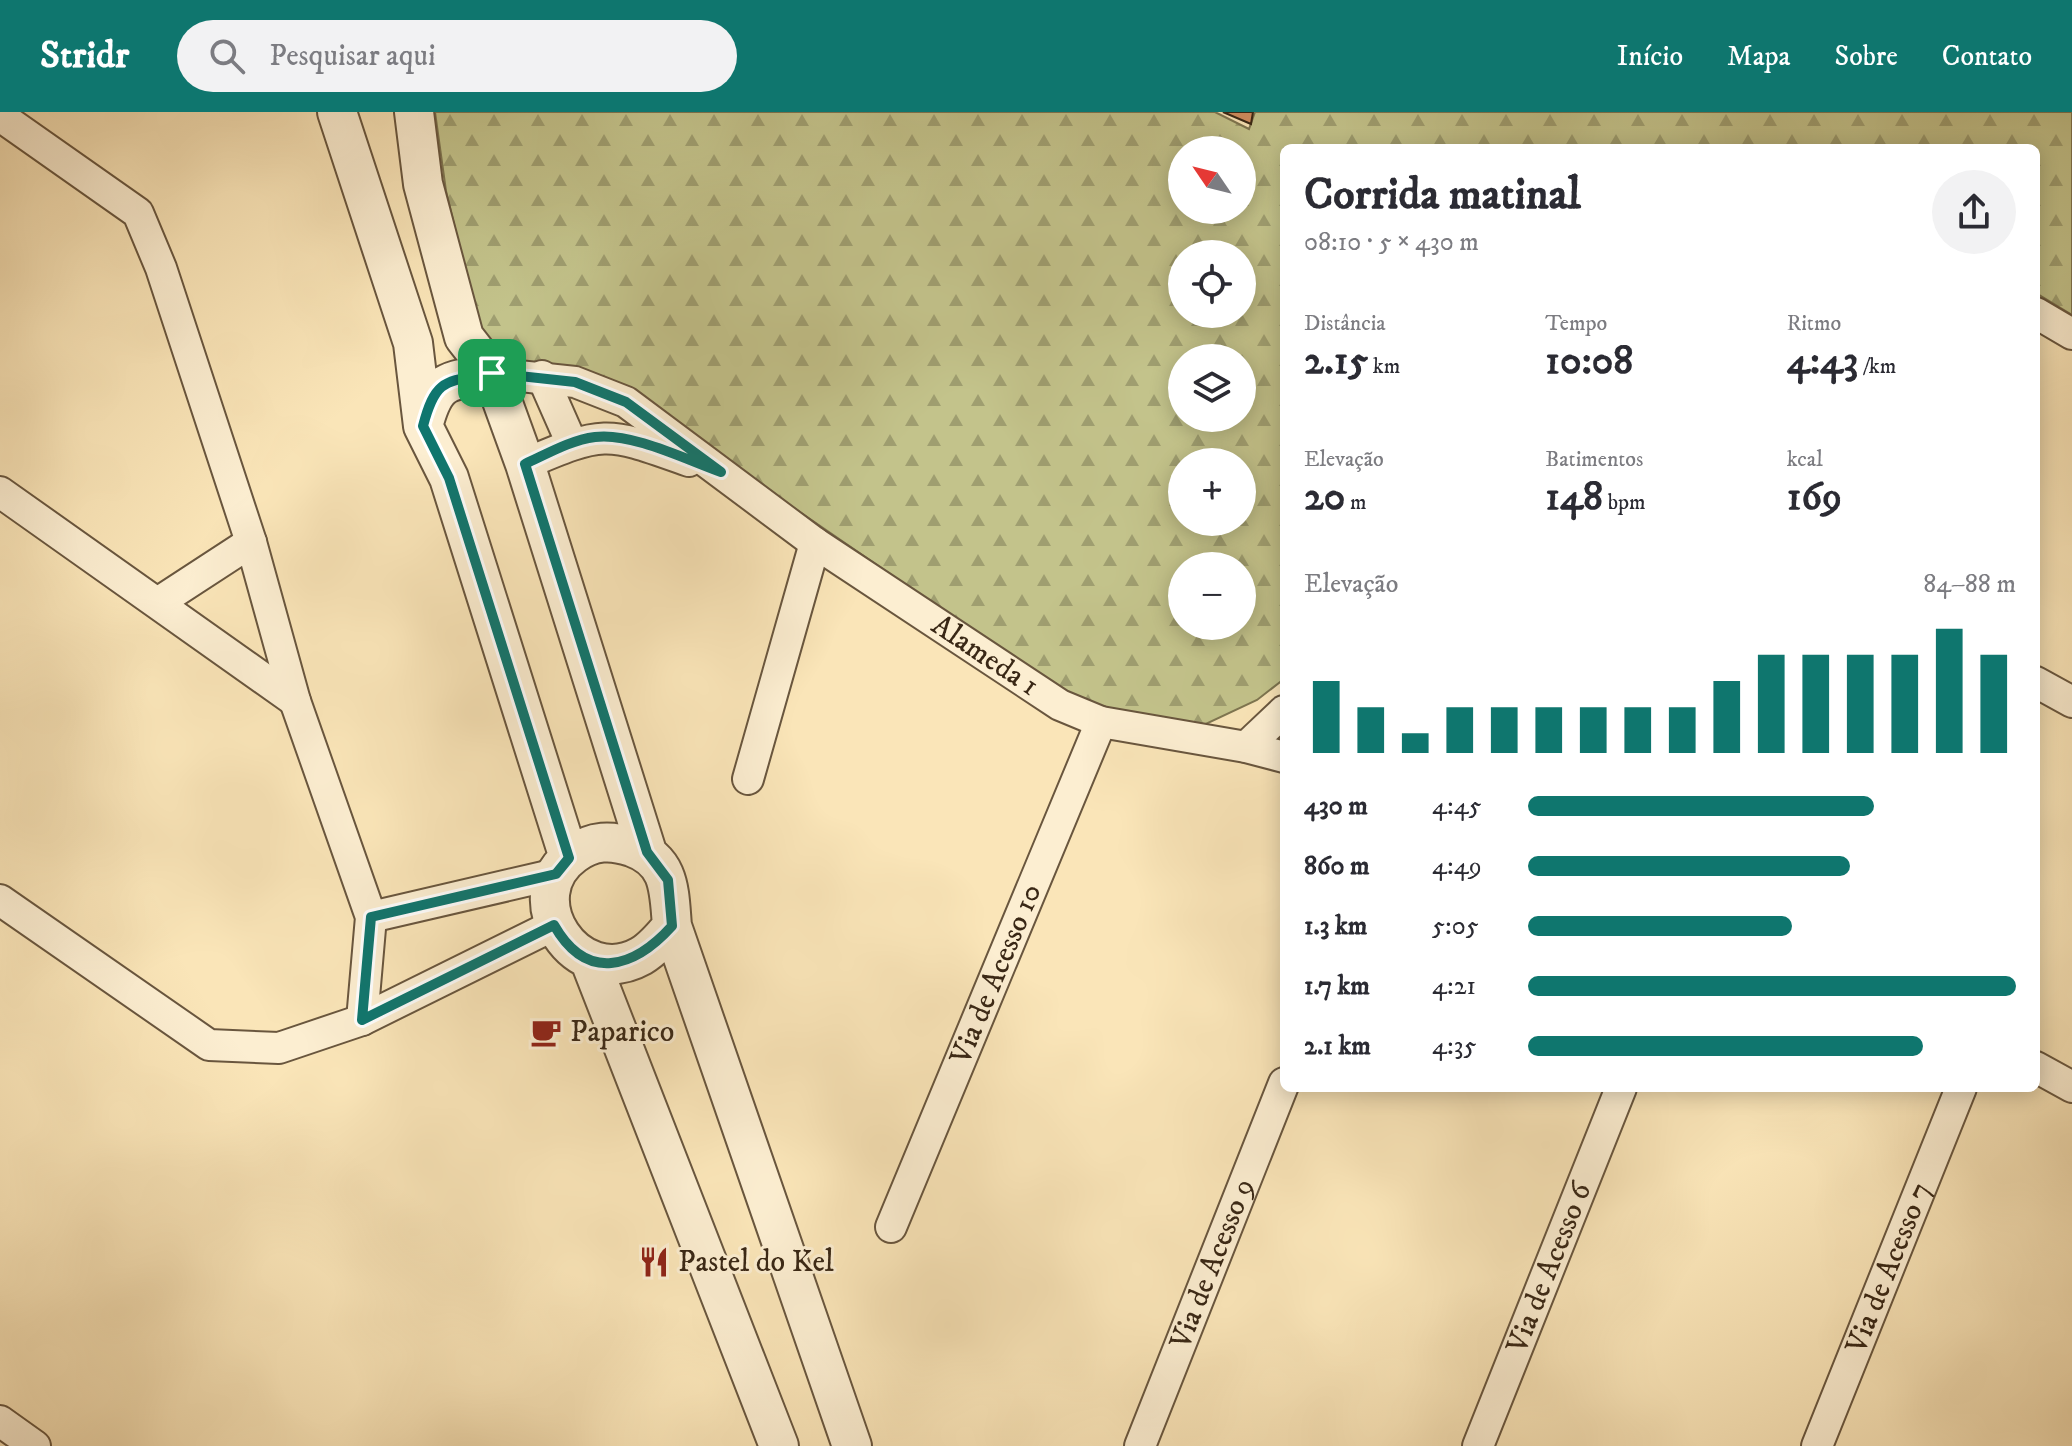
<!DOCTYPE html>
<html lang="pt">
<head>
<meta charset="utf-8">
<style>
	body { margin:0; font-family:"IM FELL DW Pica",serif; background:#f2f2f3; color:#2b2b33; height:100vh; display:flex; flex-direction:column; font-size:30px; white-space:nowrap }
	* { box-sizing:border-box; margin:0 }
	p { font-size:26px; color:#7c7c81 }
	.icon { flex:none; width:44px; height:44px; fill:none; stroke:currentColor; stroke-width:2; stroke-linecap:round; stroke-linejoin:round }
	.map { position:relative; flex:1; overflow:hidden }
	.sheet { position:absolute; left:1280px; top:32px; width:760px; height:948px; display:flex; flex-direction:column; background:#fff; border-radius:12px; box-shadow:0 4px 20px #0003 }
	.sheet>* { flex:none }
	.needle { width:52px; rotate:305deg }
	.tools { position:absolute; left:1168px; top:24px; display:grid; gap:16px }
	.tools a { display:grid; place-items:center; width:88px; height:88px; border-radius:50%; background:#fff; box-shadow:0 4px 20px #0003; font-size:40px }
	.pin { position:absolute; display:grid; place-items:center; width:68px; height:68px; color:#fff; margin:-34px; border-radius:16px; box-shadow:0 4px 12px #0006 }
	.round { display:grid; place-items:center; flex:none; width:84px; height:84px; border-radius:42px; background:#f2f2f3 }
	.summary { display:flex; align-items:center; justify-content:space-between; height:136px; padding:0 24px }
	h1 { font-size:44px; font-weight:700; line-height:60px }
	.stats { display:grid; grid-template-columns:repeat(3,1fr); gap:12px; height:136px; padding:8px 24px }
	.stats div { display:grid; align-content:center }
	.stats b { font-size:40px; font-weight:700 }
	.stats small { font-size:22px; font-weight:400 }
	.stats p { font-size:22px }
	.chart { height:224px; padding:16px 24px }
	.chart p { display:flex; justify-content:space-between }
	.chart svg { width:100%; height:144px; margin-top:8px; stroke:#0f766e; stroke-width:6 }
	ul { padding:0 24px; list-style:none; font-size:26px }
	li { display:grid; grid-template-columns:128px 96px 1fr; align-items:center; height:60px }
	li i { height:20px; border-radius:10px; background:#0f766e }
	header { display:flex; align-items:center; gap:48px; box-sizing:border-box; height:112px; padding:0 40px; background:#0f766e; color:#fff }
	header strong { font-size:38px }
	nav { display:flex; gap:44px; margin-inline-start:auto; font-size:28px }
	.search { width:560px; height:72px; background:#f2f2f3; display:flex; align-items:center; gap:20px; box-sizing:border-box; padding:0 28px; border-radius:44px; color:#7c7c81; font-size:30px }
	.map>svg:first-child { display:block }
	.forest { fill:url(#forest-firs); stroke:#7e7550; stroke-width:2; fill-rule:evenodd }
	.building { fill:#d08d5f; stroke:#392715; stroke-width:2 }
	.lines { fill:none; stroke-linecap:round; stroke-linejoin:round }
	.minor-casing { stroke:#69563e; stroke-width:34 }
	.tertiary-casing { stroke:#69563e; stroke-width:42 }
	.minor { stroke:#fceed1; stroke-width:30 }
	.tertiary { stroke:#fceed1; stroke-width:38 }
	.route-casing { stroke:#fff; stroke-width:16 }
	.route { stroke:#0f766e; stroke-width:10 }
	.labels { text-anchor:middle; dominant-baseline:central; stroke-width:6; stroke-linejoin:round; paint-order:stroke }
	.street-label { font-size:30px; fill:#392715; stroke:#fceed1 }
	.poi-label { font-size:30px; fill:#392715; stroke:#fceed1; text-anchor:start }
</style>
</head>
<body>
<header>
<strong>Stridr</strong>
<div class="search"><svg class="icon" aria-label="search" viewBox="0 0 24 24"><circle cx="10" cy="10" r="6"/><path d="M15 15l6 6"/></svg>Pesquisar aqui</div>
<nav><a>Início</a><a>Mapa</a><a>Sobre</a><a>Contato</a></nav>
</header>
<div class="map">
<svg width="2072" height="1334" viewBox="0 0 2072 1334">
	<defs>
		<pattern id="forest-firs" width="22" height="20" patternUnits="userSpaceOnUse" patternTransform="scale(2)"><rect width="22" height="20" fill="#c3c38b"/><path d="M5 1l3.5 6h-7zM16 11l3.5 6h-7z" fill="#9f9e70"/></pattern>
	</defs>
	<rect width="100%" height="100%" fill="#fae5b8"/>
	<filter id="stains"><feTurbulence type="fractalNoise" baseFrequency=".0025" numOctaves="4"/><feColorMatrix values="0 0 0 0 .2 0 0 0 0 .09 0 0 0 0 .02 0 0 0 .5 -.17"/></filter>
	<radialGradient id="worn" r=".72"><stop offset=".6" stop-color="#630" stop-opacity="0"/><stop offset="1" stop-color="#630" stop-opacity=".3"/></radialGradient>
	<path class="forest" d="M435,0H1215L1249,17L1255,0H2072V203L2036,181V36H1284V567L1257,588L1193,618L1145,612L1056,576L644,293L499,254L482,228L446,79ZM1182,38H1242V98H1182ZM1182,142H1242V202H1182ZM1182,246H1242V306H1182ZM1182,350H1242V410H1182ZM1182,454H1242V514H1182Z"/>
	<path class="building" d="M1223,0H1253L1251,12Z"/>
	<g class="lines">
		<g class="minor-casing">
			<g id="minor">
				<path d="M0,4L138,101L161,156L251,430L295,589L371,805L362,908"/>
				<path d="M2036,201L2072,222"/>
				<path id="s1" d="M492,261L575,270L626,290L815,431L1060,593L1101,610L1246,635L1284,645"/>
				<path d="M542,264L572,332"/>
				<path d="M525,352C606,317 607,320 689,349"/>
				<path d="M0,380L295,589"/>
				<path d="M159,490L251,430"/>
				<path d="M2036,570L2072,590"/>
				<path d="M1246,635L1284,599"/>
				<path d="M748,667L815,431"/>
				<path d="M0,788L209,933L279,936L362,908L554,813"/>
				<path d="M371,805L556,762"/>
				<path d="M2036,955L2072,975"/>
				<path id="s2" d="M891,1115L1101,610"/>
				<path d="M0,1309L35,1334"/>
				<path id="s3" d="M1140,1334L1284,971"/>
				<path id="s4" d="M1478,1334L1621,976"/>
				<path id="s5" d="M1817,1334L1961,976"/>
			</g>
		</g>
		<g class="tertiary-casing">
			<path id="tertiary" d="M337,0L413,231L423,314L449,366L569,746
				M414,0L423,72L464,225L492,261L525,352L647,740
				M423,314C436,266 446,270 492,261
				M672,814C663,825 653,837 641,844C577,880 514,785 574,742C593,728 611,728 632,735C671,749 669,779 672,814L852,1334
				M590,849L779,1334"/>
		</g>
		<use href="#minor" class="minor"/>
		<use href="#tertiary" class="tertiary"/>
	</g>
	<g class="lines">
		<g class="route-casing">
			<path id="route" d="M492,261L575,270L626,290L721,360C687,348 631,320 595,325C571,328 547,342 525,352L647,740L668,768L672,814C634,856 587,871 554,813L362,908L371,805L556,762L569,746L449,366L423,314C436,265 446,270 492,261Z"/>
		</g>
		<use href="#route" class="route"/>
	</g>
	<defs>
		<g id="cafe-bare" transform="scale(2.4)"><path d="M-5.5-4.5H6V0H3Q3 3.5 0 3.5H-2.5Q-5.5 3.5-5.5 0ZM3-3.2v2h1.7v-2ZM-6 4.5H4V6H-6Z" fill="#8f2418" stroke="#fceed1" stroke-width="2.5" paint-order="stroke"/></g>
		<g id="restaurant-bare" transform="scale(2.4)"><path d="M-5-6h1v4h1v-4h1v4h1v-4h1v5L-1.5 .5V6h-2V.5L-5-1ZM5-6V6H3V1.5H1.5Q1.5-4 5-6Z" fill="#8f2418" stroke="#fceed1" stroke-width="2.5" paint-order="stroke"/></g>
	</defs>
	<g fill-rule="evenodd">
		<use href="#cafe-bare" x="546" y="920"/>
		<use href="#restaurant-bare" x="654" y="1150"/>
	</g>
	<g class="labels">
		<g class="street-label">
			<text stroke="none"><textPath href="#s1" startOffset="578">Alameda 1</textPath></text>
			<text stroke="none"><textPath href="#s2" startOffset="274">Via de Acesso 10</textPath></text>
			<text stroke="none"><textPath href="#s3" startOffset="196">Via de Acesso 9</textPath></text>
			<text stroke="none"><textPath href="#s4" startOffset="192">Via de Acesso 6</textPath></text>
			<text stroke="none"><textPath href="#s5" startOffset="192">Via de Acesso 7</textPath></text>
		</g>
		<g class="poi-label">
			<text x="570" y="920">Paparico</text>
			<text x="678" y="1150">Pastel do Kel</text>
		</g>
	</g>
	<rect width="100%" height="100%" filter="url(#stains)"/>
	<rect width="100%" height="100%" fill="url(#worn)"/>
</svg>
<div class="tools">
<a><svg class="needle" viewBox="-14 -14 28 28"><path d="M0-13l5 13h-10z" fill="#e53935"/><path d="M0 13l5-13h-10z" fill="#7c7c81"/></svg></a>
<a><svg class="icon" aria-label="locate" viewBox="0 0 24 24"><circle cx="12" cy="12" r="6"/><path d="M12 2v4M12 18v4M2 12h4M18 12h4"/></svg></a>
<a><svg class="icon" aria-label="layers" viewBox="0 0 24 24"><path d="M12 4l9 5-9 5-9-5zM3 14l9 5 9-5"/></svg></a>
<a>+</a>
<a>−</a>
</div>
<div class="pin" style="left:492px;top:261px;background:#1e9e55"><svg class="icon" aria-label="arrive" viewBox="0 0 24 24"><path d="M6 21V4h12l-3 4 3 4H6"/></svg></div>
<section class="sheet">
<div class="summary"><div><h1>Corrida matinal</h1><p>08:10 · 5 × 430 m</p></div><a class="round"><svg class="icon" aria-label="share" viewBox="0 0 24 24"><path d="M12 15V3M7 8l5-5 5 5M5 13v7h14v-7"/></svg></a></div>
<div class="stats">
<div><p>Distância</p><b>2.15<small> km</small></b></div>
<div><p>Tempo</p><b>10:08</b></div>
<div><p>Ritmo</p><b>4:43<small> /km</small></b></div>
</div>
<div class="stats">
<div><p>Elevação</p><b>20<small> m</small></b></div>
<div><p>Batimentos</p><b>148<small> bpm</small></b></div>
<div><p>kcal</p><b>169</b></div>
</div>
<div class="chart"><p><span>Elevação</span>84–88 m</p>
<svg viewBox="0 0 160 44" preserveAspectRatio="none"><path d="M5 44V22M15 44V30M25 44V38M35 44V30M45 44V30M55 44V30M65 44V30M75 44V30M85 44V30M95 44V22M105 44V14M115 44V14M125 44V14M135 44V14M145 44V6M155 44V14"/></svg>
</div>
<ul>
<li><b>430 m</b>4:45<i style="width:71%"></i></li>
<li><b>860 m</b>4:49<i style="width:66%"></i></li>
<li><b>1.3 km</b>5:05<i style="width:54%"></i></li>
<li><b>1.7 km</b>4:21<i style="width:100%"></i></li>
<li><b>2.1 km</b>4:35<i style="width:81%"></i></li>
</ul>
</section>
</div>
</body>
</html>
